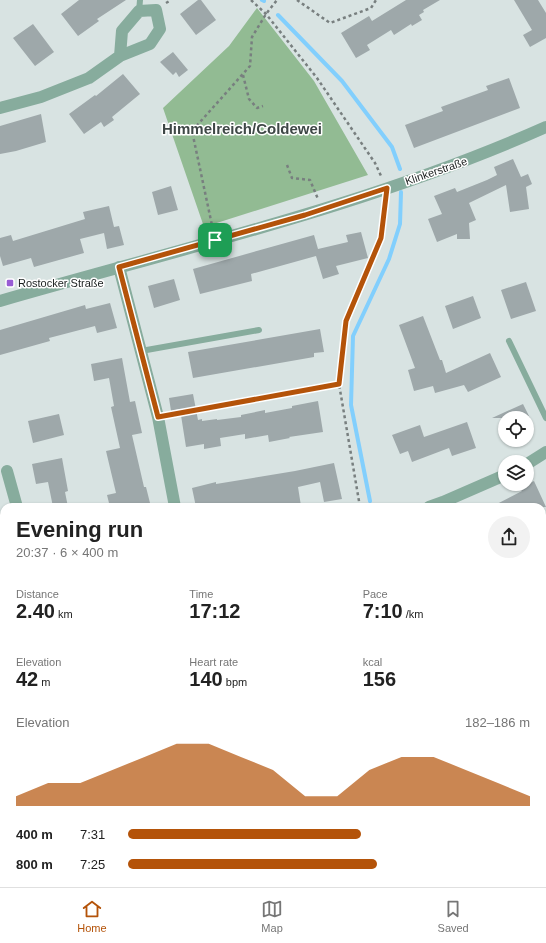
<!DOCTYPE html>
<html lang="en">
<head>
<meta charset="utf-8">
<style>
	body { margin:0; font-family:Arial,sans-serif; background:#f2f2f2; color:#222; height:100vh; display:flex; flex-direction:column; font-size:15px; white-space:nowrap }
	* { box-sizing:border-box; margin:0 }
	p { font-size:13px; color:#767676 }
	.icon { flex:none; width:22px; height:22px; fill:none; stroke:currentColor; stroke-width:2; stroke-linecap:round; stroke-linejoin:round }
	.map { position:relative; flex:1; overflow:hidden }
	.details { position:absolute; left:0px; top:503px; width:546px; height:384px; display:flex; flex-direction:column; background:#fff; border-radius:12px 12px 0 0; box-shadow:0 1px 3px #0004 }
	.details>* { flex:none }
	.fabs { position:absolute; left:498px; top:411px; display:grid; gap:8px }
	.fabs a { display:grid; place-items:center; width:36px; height:36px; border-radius:50%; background:#fff; box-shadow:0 1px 3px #0004; font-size:20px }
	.pin { position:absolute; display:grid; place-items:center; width:34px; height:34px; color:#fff; margin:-17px; border-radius:8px; box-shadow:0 2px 6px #0006 }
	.round { display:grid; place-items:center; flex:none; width:42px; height:42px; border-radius:21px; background:#f2f2f2 }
	.overview { display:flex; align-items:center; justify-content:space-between; height:68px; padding:0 16px }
	h1 { font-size:22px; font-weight:800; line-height:30px }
	.metrics { display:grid; grid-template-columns:repeat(3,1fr); gap:6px; height:68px; padding:4px 16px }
	.metrics div { display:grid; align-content:center }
	.metrics b { font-size:20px; font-weight:800 }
	.metrics small { font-size:11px; font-weight:400 }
	.metrics p { font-size:11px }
	.chart { height:112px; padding:8px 16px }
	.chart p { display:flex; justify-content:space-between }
	.chart svg { width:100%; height:72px; margin-top:4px; fill:#b45309; opacity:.7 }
	ul { padding:0 16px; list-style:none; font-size:13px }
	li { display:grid; grid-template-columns:64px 48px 1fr; align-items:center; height:30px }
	li i { height:10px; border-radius:5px; background:#b45309 }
	.tabs { display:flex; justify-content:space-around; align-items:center; height:56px; border-top:1px solid #e0e0e0; background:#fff; font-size:11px; color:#767676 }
	.tabs a { display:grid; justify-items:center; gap:2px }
	.tabs .active { color:#b45309 }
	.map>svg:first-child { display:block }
	.green { fill:#92bb93 }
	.forest { fill:#81bb83 }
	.water { fill:#82cffd }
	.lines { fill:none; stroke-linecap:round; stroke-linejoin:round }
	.stream { stroke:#82cffd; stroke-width:4 }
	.building { fill:#9ea8aa }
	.path { stroke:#787f7f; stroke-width:2.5; stroke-dasharray:3 3; stroke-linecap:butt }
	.lane { stroke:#87ac9d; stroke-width:6 }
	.street { stroke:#87ac9d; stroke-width:12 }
	.highway { stroke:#236a53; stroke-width:22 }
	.route-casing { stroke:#fff; stroke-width:8 }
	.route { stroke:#b45309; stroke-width:5 }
	.poi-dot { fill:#985cd4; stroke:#fff; stroke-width:1.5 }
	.labels { text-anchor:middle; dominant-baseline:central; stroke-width:3; stroke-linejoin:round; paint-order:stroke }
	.street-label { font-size:11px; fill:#1b1f1f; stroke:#fff }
	.poi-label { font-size:11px; fill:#1b1f1f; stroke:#fff; text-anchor:start }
	.district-label { font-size:15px; font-weight:bold; fill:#3e4746; stroke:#fff }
</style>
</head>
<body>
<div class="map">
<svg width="546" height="887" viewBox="0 0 546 887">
	<rect width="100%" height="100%" fill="#d8e3e2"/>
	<path class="green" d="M257,8L314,81L368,175L204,227L163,108L229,46Z
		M546,612V752L543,754L542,614Z
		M0,728H4V883H242L232,887H0Z"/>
	<path class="forest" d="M546,762V837L542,839V764Z
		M242,883H443L432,887H232Z"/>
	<path class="water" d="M0,693H4V728H0Z"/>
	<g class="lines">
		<path class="stream" d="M262,0L264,1
			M278,15L342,81L392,147L400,169
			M370,501L351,405L353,336L389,259L400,224L401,192
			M542,758L546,761"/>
	</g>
	<path class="building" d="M79,0H126L97,19L99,21L78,36L61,14Z
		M198,0H201L216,20L196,35L180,14Z
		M406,0H440L423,10L424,12L419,15L422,20L412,26L411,24L394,35L391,30L367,45L370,50L356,58L341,33L369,16L372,21Z
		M514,0H538L546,13V38L530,47L523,35L532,30Z
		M33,24L54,52L35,66L13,38Z
		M173,52L188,70L179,77L176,72L173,75L160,62Z
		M123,74L140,94L112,117L114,120L104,127L101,122L84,134L69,114L95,95L96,96Z
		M509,78L520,108L414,148L405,125L443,111L441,107L488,90L486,86Z
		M41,114L46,142L16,151L0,154V126Z
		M513,159L521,177L528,174L532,184L526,187L529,209L510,212L506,185L469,203L476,220L469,223L470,239H457V234L437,242L428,219L442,214L434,196L455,188L457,192L487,180L497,175L494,167Z
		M171,186L178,210L158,215L152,192Z
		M109,206L114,227L119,226L124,245L107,249L104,233L80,239L84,253L34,267L31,258L3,266L0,256V238L11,235L13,241L85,219L83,212Z
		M361,232L368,258L336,266L339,274L323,279L316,256L251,274L252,281L200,294L193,269L314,235L318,249L348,242L346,235Z
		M174,279L180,300L154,308L148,286Z
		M526,282L536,311L511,319L501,290Z
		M473,296L481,318L453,329L445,306Z
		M110,303L117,328L97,333L95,326L49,338L50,341L0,355V330L85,305L86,309Z
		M423,316L440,360H442L446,373L490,353L501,377L468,392L464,385L435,393L433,386L414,391L408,370L415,368L399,325Z
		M320,329L324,352L314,353V357L193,378L188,352Z
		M122,358L130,402L135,401L142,433L132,435L144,487H146L151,507H110L107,495L116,493L106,451L120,448L111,407L114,406L109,378L94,381L91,364Z
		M193,394L198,420L202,419V421L217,419V420L241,417V415L265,410V413L292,408V406L318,401L323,432L289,437L290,438L269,442L268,435L245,439V434L220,438L221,446L204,449V444L186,447L180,409L171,411L169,398Z
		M523,404L530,418H492Z
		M59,414L64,435L33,443L28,421Z
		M467,422L476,448L452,456L449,448L412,462L408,451L400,454L392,435L420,425L424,437Z
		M62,458L68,491L65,492L68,507H53L48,482L36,484L32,464Z
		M334,463L342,499L324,502L320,482L298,487L301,506L295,507H196L192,488L216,482V484L295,471Z
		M534,481L546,507H491L522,491L520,488Z"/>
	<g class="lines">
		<path class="path" d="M251,0L266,14L317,78L375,163L382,178
			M297,0L330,23L371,8L376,0
			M166,3L171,0
			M243,75L249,99L257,108L263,106
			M287,165L292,178L310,180L318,199
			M213,230L192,131L250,66L252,37L266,14L277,0
			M170,415L339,384
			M360,507L339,384L346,321L381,238L385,202"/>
		<path class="lane" d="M139,12L140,0
			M509,341L546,418
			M141,351L259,330"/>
		<path class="street" d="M156,10L160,29L150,44L120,56L122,31L139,11Z
			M0,108L41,97L89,78L120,56
			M119,267L158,417L175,507
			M0,301C183,248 371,205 546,127
			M527,464L546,452
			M7,471L17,507
			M429,507L443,502L505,475
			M542,540L546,538
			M0,575L4,574"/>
		<path class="highway" d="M542,849L546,848
			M542,875L546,874
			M451,887L461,883
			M516,887L525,883"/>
	</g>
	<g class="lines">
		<g class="route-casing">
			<path id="route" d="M387,188L381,238L346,321L339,384L158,417L119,267L305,215Z"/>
		</g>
		<use href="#route" class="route"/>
	</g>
	<rect class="poi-dot" x="6" y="279" width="8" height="8" rx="2"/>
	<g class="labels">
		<g class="street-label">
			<text transform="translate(436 171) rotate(-19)">Klinkerstraße</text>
		</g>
		<g class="poi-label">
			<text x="18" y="283">Rostocker Straße</text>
		</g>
		<g class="district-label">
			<text x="242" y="128">Himmelreich/Coldewei</text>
		</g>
	</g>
</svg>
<div class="fabs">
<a><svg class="icon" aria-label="locate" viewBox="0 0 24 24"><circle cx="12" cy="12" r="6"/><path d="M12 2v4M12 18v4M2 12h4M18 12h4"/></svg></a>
<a><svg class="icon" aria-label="layers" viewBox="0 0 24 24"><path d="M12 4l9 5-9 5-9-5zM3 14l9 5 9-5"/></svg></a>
</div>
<div class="pin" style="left:215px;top:240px;background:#1e9e55"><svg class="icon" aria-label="arrive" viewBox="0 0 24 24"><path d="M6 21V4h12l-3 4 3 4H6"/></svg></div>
<section class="details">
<div class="overview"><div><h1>Evening run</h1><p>20:37 · 6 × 400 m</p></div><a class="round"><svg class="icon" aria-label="share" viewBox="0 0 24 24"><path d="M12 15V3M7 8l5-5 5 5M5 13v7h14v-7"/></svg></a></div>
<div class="metrics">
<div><p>Distance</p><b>2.40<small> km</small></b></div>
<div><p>Time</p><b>17:12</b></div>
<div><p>Pace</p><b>7:10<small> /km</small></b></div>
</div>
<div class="metrics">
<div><p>Elevation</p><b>42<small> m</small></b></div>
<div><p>Heart rate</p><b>140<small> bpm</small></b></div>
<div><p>kcal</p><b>156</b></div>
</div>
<div class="chart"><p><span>Elevation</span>182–186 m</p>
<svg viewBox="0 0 160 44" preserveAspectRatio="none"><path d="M0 44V38L10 30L20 30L30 22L40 14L50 6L60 6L70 14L80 22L90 38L100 38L110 22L120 14L130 14L140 22L150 30L160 38V44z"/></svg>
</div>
<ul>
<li><b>400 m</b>7:31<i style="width:58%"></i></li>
<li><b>800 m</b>7:25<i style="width:62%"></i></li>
</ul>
</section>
</div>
<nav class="tabs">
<a class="active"><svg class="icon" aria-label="home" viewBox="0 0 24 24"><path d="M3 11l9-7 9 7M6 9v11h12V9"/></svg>Home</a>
<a><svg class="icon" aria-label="map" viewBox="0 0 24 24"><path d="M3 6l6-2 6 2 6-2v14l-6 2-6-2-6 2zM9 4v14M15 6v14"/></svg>Map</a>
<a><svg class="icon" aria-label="saved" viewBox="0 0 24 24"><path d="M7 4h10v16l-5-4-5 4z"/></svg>Saved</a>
</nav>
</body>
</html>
